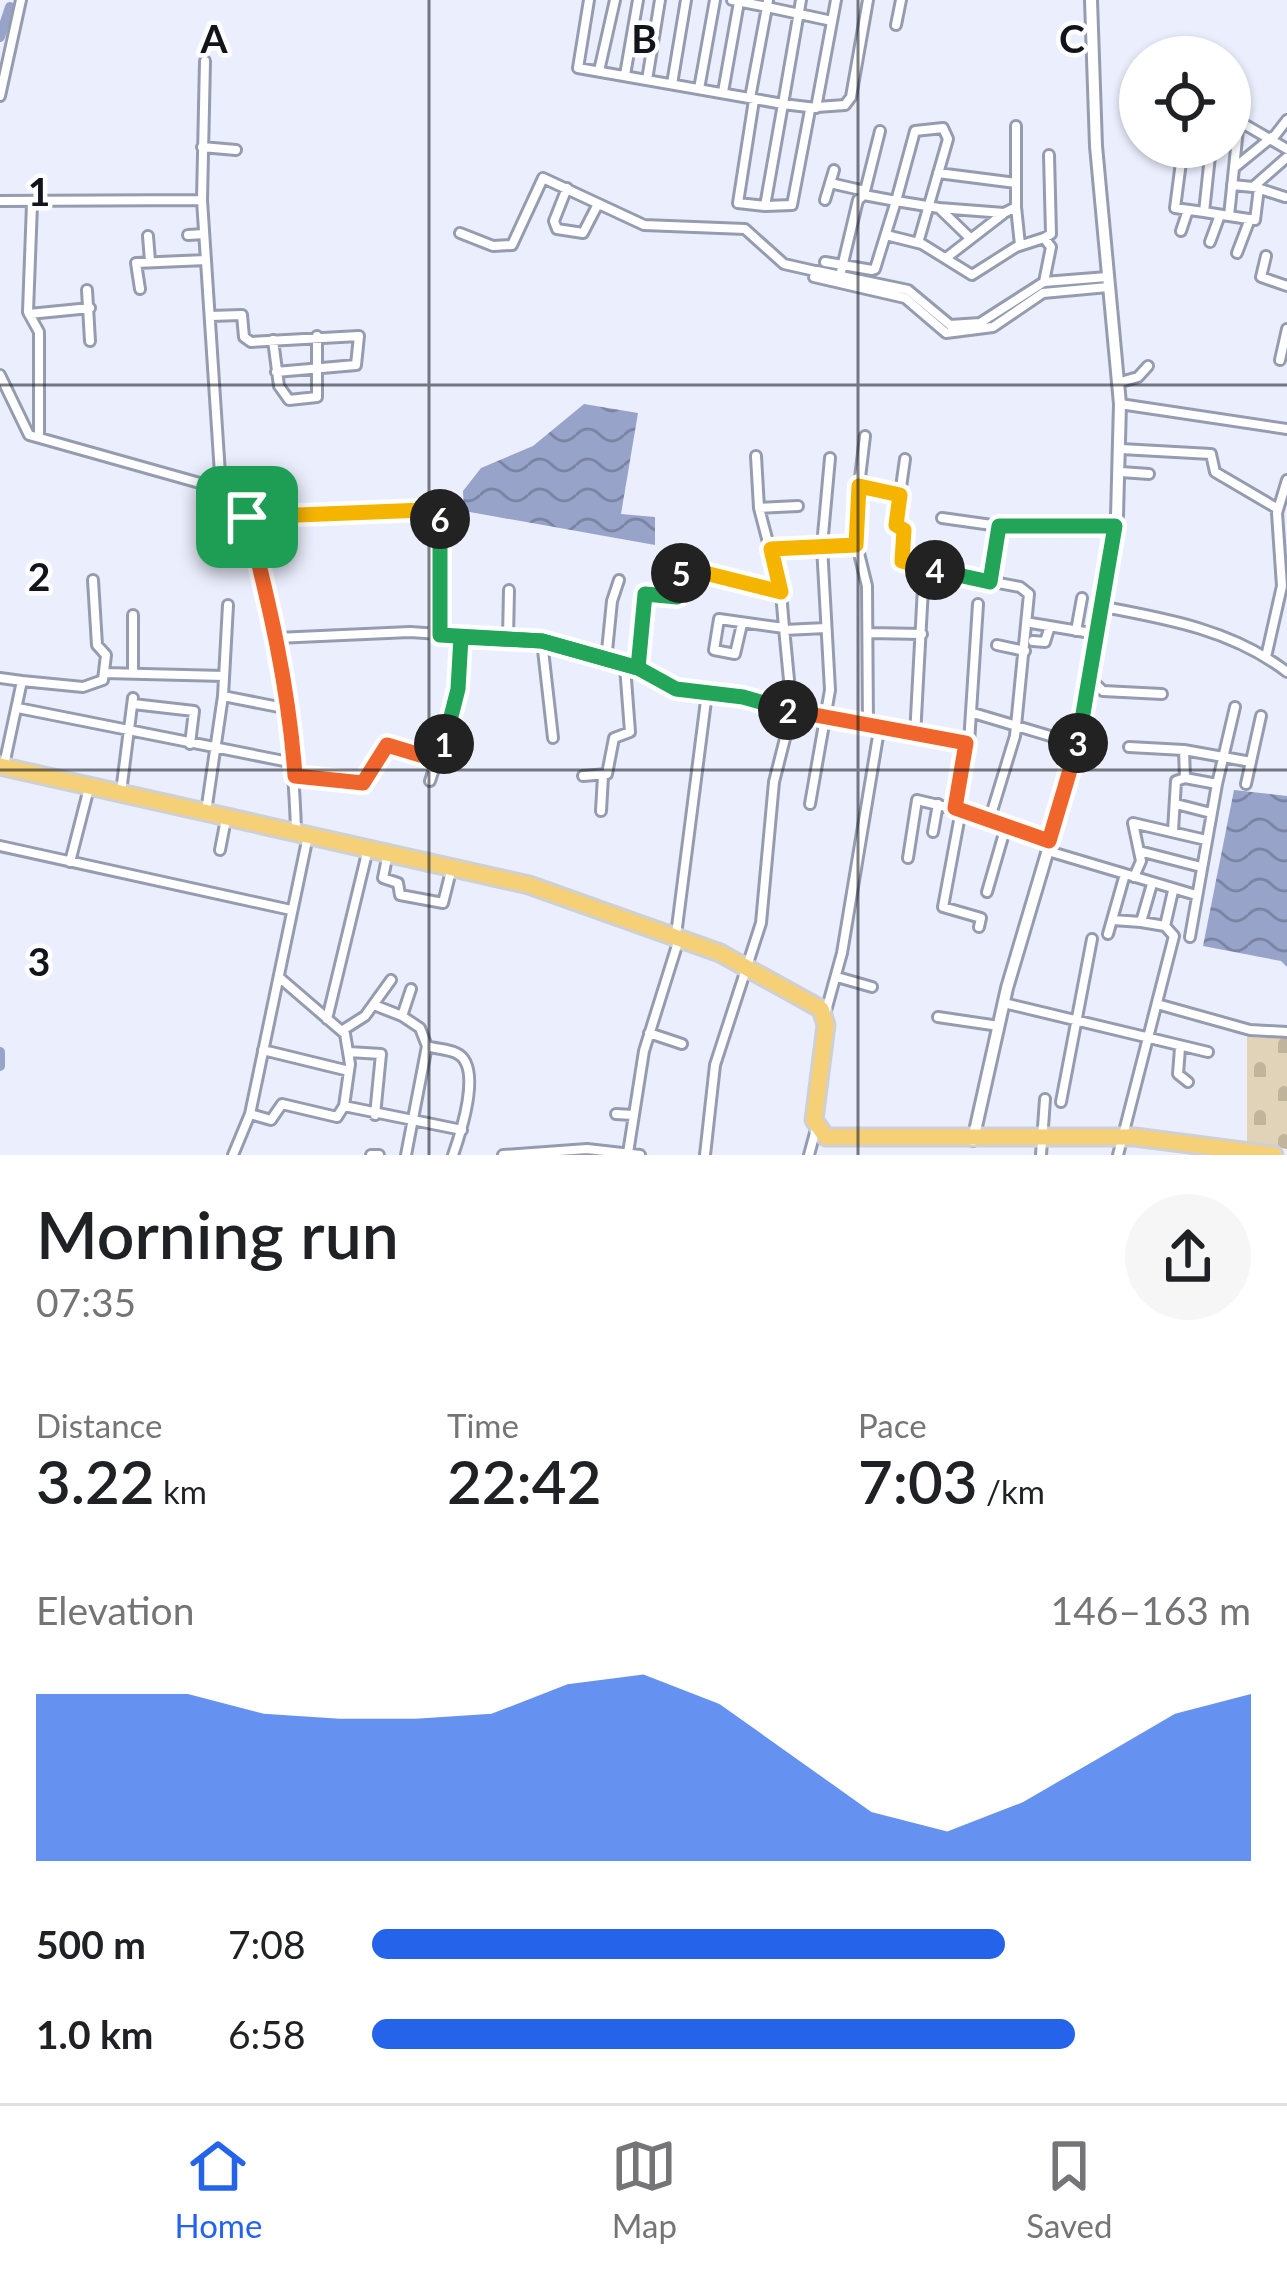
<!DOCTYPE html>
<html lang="en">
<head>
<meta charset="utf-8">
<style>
	body { margin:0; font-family:Lato,sans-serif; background:#f6f6f6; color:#202124; height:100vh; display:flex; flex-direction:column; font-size:45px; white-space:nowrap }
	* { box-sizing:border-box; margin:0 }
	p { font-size:39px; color:#757577 }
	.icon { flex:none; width:66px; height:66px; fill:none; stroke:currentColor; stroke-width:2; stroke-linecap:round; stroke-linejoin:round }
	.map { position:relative; height:1155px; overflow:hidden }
	.sheet { display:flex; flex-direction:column; background:#fff; flex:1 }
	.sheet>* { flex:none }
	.buttons { position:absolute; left:1119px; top:36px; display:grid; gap:24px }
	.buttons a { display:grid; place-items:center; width:132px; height:132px; border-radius:50%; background:#fff; box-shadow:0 3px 9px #0004; font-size:60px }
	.pin { position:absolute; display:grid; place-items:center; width:102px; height:102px; color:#fff; margin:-51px; border-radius:24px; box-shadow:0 6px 18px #0006 }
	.km { position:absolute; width:60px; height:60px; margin:-30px; border-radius:50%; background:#222; color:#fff; font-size:33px; line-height:60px; text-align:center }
	.round { display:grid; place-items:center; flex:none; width:126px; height:126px; border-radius:63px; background:#f6f6f6 }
	.head { display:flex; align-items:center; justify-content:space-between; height:204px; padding:0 36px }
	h1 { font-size:66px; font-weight:600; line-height:90px }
	.metrics { display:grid; grid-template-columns:repeat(3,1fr); gap:18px; height:204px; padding:12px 36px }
	.metrics div { display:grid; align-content:center }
	.metrics b { font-size:60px; font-weight:600 }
	.metrics small { font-size:33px; font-weight:400 }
	.metrics p { font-size:33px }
	.chart { height:336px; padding:24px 36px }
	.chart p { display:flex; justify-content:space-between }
	.chart svg { width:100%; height:216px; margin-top:12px; fill:#2563eb; opacity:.7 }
	ul { padding:0 36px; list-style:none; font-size:39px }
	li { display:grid; grid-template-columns:192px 144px 1fr; align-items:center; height:90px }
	li i { height:30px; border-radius:15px; background:#2563eb }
	.dock { display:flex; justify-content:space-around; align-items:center; height:168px; border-top:3px solid #e0e0e0; background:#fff; font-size:33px; color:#757577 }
	.dock a { display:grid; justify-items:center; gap:6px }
	.dock .on { color:#2563eb }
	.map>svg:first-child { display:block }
	.cemetery { fill:url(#cemetery-stones) }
	.water { fill:url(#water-waves) }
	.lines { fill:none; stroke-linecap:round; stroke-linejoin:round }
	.river { stroke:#98a3c9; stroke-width:10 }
	.minor-casing { stroke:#969cb0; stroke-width:14 }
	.secondary-casing { stroke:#969cb0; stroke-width:16 }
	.trunk-casing { stroke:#cfd0d1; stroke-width:21 }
	.minor { stroke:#fff; stroke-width:8 }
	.secondary { stroke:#fff; stroke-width:10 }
	.trunk { stroke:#f6d076; stroke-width:15 }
	.split-1-casing { stroke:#fff; stroke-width:24 }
	.split-2-casing { stroke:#fff; stroke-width:24 }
	.split-3-casing { stroke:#fff; stroke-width:24 }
	.split-4-casing { stroke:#fff; stroke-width:24 }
	.split-5-casing { stroke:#fff; stroke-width:24 }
	.split-6-casing { stroke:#fff; stroke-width:24 }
	.split-7-casing { stroke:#fff; stroke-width:24 }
	.split-1 { stroke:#f0652b; stroke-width:15 }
	.split-2 { stroke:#22a559; stroke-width:15 }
	.split-3 { stroke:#f0652b; stroke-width:15 }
	.split-4 { stroke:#22a559; stroke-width:15 }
	.split-5 { stroke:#f5b400; stroke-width:15 }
	.split-6 { stroke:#22a559; stroke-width:15 }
	.split-7 { stroke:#f5b400; stroke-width:15 }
	.grid { fill:none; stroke:#11141b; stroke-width:3; stroke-opacity:0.55 }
	.grid-label { font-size:39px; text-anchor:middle; font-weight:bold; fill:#11141b; stroke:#fdfdfd; stroke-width:9; stroke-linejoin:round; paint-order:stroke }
</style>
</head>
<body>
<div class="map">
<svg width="1287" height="1155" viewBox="0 0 1287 1155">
	<defs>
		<pattern id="cemetery-stones" width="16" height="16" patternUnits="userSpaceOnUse" patternTransform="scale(3)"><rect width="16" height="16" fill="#e1d3b7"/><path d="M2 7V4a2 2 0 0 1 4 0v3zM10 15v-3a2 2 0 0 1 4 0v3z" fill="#c0b49d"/></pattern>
		<pattern id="water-waves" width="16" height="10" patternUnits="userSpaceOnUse" patternTransform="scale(3)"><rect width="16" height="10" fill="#98a3c9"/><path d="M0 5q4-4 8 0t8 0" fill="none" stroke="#7b84a2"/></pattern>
	</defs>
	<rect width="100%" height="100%" fill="#ebeffd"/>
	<path class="cemetery" d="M1247,1037L1287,1038V1149L1247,1143Z"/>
	<path class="water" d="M584,404L638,413L621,514L655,517V545L464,511L463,491L481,468L533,446Z
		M1234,790L1287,796V967L1281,961L1203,946Z"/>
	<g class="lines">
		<path class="river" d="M0,37L10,7
			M0,1052V1066"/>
		<g class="minor-casing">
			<path id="minor" d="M589,0L578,68L783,104L765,206L792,205L810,110
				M732,0L767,7L768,0
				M801,0L783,104L816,108L836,0
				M896,25L901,0
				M205,61L202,200L221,489
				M599,71L615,0
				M625,75L638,0
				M647,80L660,0
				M672,84L686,0
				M699,89L715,0
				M723,92L739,2
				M0,96L21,0
				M750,98L767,7L832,21
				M754,100L738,203L765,206
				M817,107L845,105L851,97L868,0
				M1230,116L1287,149
				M1016,126V207
				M1273,138L1287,120
				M202,147L236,150
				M1183,147L1175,208L1204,212
				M1211,147L1204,212L1229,216L1234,168L1272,137
				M1234,168L1239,119
				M938,173L1016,183
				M830,183L865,191
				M1232,185L1253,187L1286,158
				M1254,187L1285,197
				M567,188L554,221L557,229L583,233L598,204
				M864,195L880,131
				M825,200L834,170
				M0,201L202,200
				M32,204L28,312L39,332V437
				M940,209L970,238
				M1229,216L1255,220L1259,188
				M1181,231L1188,210
				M460,233L493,246L512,245L543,178L644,225L745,229L784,264L815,271
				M188,235L204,234
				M886,235L922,244L972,275L1016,247L1044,238L1051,247L1044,282
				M148,236L150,261
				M1044,238L1051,234L1049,155
				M1210,242L1220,215
				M918,243L948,139L943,128L915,131L896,201L939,208L1004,213L1016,207L1020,245
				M1237,253L1250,219
				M1266,256L1261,277L1287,286
				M946,258L1003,214
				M825,262L872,270L875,269L896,201L864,195L858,200L839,280
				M814,277L817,271L908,290L950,325L980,323L1044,282L1107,277
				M814,277L905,298L946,333L993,327L1043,293L1108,287
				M140,289L136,263L206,260
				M87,290L90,341
				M29,314L90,308
				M210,316L242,315L244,337L251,342L359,336L356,365L276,372
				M273,340L279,386L289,400L317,397V336
				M1280,360L1287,329
				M0,375L29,435L221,489C278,520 294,765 296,830
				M1117,383L1138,377L1148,366
				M1120,404L1287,429
				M1121,449L1211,454L1215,472L1278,509
				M830,458L822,546L857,545
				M1121,472L1149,474
				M859,486L865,436
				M900,494L905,459
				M759,508L798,506
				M247,516L431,512L443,531L441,635
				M942,518L999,526L990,582
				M999,526H1115
				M771,549L822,546L830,690L810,804
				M924,569L1020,587L1029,594L1015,736L990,818
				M1104,607C1169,619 1234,631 1287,672
				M1031,623L1097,634
				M742,624L735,654L714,650L719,619L784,628L781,592
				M784,630L826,628
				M1076,631L1082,598
				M869,633L922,634
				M276,638L410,632L542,641L638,668L676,689L743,697L828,720L969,743L978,604
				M508,638L509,590
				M542,641L553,738
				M1033,641L1045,642L1050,626
				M997,645L1025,651
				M1266,657L1282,586L1277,513L1287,480
				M606,661L612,601L619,580
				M638,668L645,594L677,597L681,569L781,592L759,508L756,456
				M133,672V615
				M105,673L224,676
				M0,678L22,681
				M1090,679L1103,691L1162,694
				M223,696L289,709
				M133,704L194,711L190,744
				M18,708L294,763
				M973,713L1077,744
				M868,727L867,586L857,545L859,486L900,495L895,523L904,530L901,559L924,569L915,736
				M966,743L955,809L1049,841
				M1129,747L1184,750L1185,778L1176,781L1173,831
				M1184,750L1251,762
				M4,765L22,681L83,687L103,680L106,655L97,645L93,580
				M295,776L363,783L387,745L437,760L453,718L461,637
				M583,776L607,774L614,738L630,732L625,666
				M1185,778L1217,784L1190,937
				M430,781L437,760
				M1217,784L1235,707
				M1246,784L1261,716
				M121,792L133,698
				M1176,804L1211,813
				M961,810L943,907L981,918L979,927
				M601,811L603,776
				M206,812L223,696L228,605
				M933,832L938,804
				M0,846L291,910
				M220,850L226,819
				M1048,851L1196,895
				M1139,851L1201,867
				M388,853L383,878L398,883L400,895L443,903L452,867
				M908,858L917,800L955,809
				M70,862L89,788
				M1134,877L1141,861L1133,823L1206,840
				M1152,884L1141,922L1165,926
				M987,892L1007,823
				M1113,920L1141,922
				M1108,934L1125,874
				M676,935L707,693
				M837,977L872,987
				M280,978L345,1034L350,1064L344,1106L462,1130
				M1004,1003L1208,1052
				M1157,1004L1250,1030L1287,1032
				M374,1005L402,1016L411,989
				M826,1011L842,953L879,730
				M402,1016L420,1028L427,1046L406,1155
				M938,1017L999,1026
				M327,1019L368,849
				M343,1030L365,1016L391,980
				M649,1033L682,1044
				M427,1046C436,1049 448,1049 456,1053C484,1065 460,1135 453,1155
				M1180,1048L1178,1074L1188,1082
				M263,1050L349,1071
				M349,1052L381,1054L375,1115
				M1061,1102L1092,939
				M250,1114L271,1120L282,1104L337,1117L344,1106
				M616,1114L633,1115
				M628,1153L644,1051L679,939
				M233,1155L250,1114L308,836
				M371,1155H379
				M503,1155L587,1149L640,1155
				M705,1155L715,1065L761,923L774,782L792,711L784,628
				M809,1155L816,1129
				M1041,1155L1045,1099
				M1118,1155L1174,936L1165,926L1173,891"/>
		</g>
		<g class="secondary-casing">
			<path id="secondary" d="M973,1140L1007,988L1072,769L1117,516L1120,404L1096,146L1091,0"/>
		</g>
		<g class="trunk-casing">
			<path id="trunk" d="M0,766L529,885L720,953L821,1009L826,1025L814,1120L826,1137H1135L1274,1155"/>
		</g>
		<use href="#minor" class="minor"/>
		<use href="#secondary" class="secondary"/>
		<use href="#trunk" class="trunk"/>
	</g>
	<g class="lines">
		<g class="split-1-casing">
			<path id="split-1" d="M247,517C269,602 289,688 295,776L363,783L387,745L437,760L444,744"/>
		</g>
		<g class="split-2-casing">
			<path id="split-2" d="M444,744L458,689L461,637L542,641L638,668L676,689L743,697L788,710"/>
		</g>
		<g class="split-3-casing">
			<path id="split-3" d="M788,710L966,743L955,808L1049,841L1078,743"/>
		</g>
		<g class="split-4-casing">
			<path id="split-4" d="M935,570L990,582L999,526H1115L1078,743"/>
		</g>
		<g class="split-5-casing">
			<path id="split-5" d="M681,573L685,568L781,592L771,549L856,545L859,486L900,495L896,525L904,530L902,561L935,570"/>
		</g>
		<g class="split-6-casing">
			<path id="split-6" d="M440,519V635L542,641L638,668L645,594L677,597L681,573"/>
		</g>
		<g class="split-7-casing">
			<path id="split-7" d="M247,517L424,510L440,519"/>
		</g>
		<use href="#split-1" class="split-1"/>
		<use href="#split-2" class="split-2"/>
		<use href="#split-3" class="split-3"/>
		<use href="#split-4" class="split-4"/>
		<use href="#split-5" class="split-5"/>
		<use href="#split-6" class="split-6"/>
		<use href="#split-7" class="split-7"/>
	</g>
	<path class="grid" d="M429,0V1155M858,0V1155M0,385H1287M0,770H1287"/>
	<g class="grid-label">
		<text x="214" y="53">A</text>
		<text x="644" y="53">B</text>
		<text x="1072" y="53">C</text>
		<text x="39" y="206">1</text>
		<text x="39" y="591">2</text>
		<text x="39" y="976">3</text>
	</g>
</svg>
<div class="buttons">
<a><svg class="icon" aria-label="locate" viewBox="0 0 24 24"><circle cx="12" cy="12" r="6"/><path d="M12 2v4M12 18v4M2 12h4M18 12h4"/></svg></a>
</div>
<div class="pin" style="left:247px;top:517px;background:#1e9e55"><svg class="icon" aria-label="arrive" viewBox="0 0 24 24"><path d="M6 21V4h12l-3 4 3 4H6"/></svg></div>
<b class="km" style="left:444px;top:744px">1</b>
<b class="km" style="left:788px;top:710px">2</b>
<b class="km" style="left:1078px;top:743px">3</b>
<b class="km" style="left:935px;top:570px">4</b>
<b class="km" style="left:681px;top:573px">5</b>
<b class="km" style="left:440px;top:519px">6</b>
</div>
<section class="sheet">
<div class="head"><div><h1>Morning run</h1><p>07:35</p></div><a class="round"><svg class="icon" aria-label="share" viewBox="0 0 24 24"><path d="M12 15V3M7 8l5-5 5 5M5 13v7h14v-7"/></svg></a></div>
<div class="metrics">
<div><p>Distance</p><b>3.22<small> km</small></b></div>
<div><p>Time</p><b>22:42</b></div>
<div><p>Pace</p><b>7:03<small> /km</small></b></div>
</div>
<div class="chart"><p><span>Elevation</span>146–163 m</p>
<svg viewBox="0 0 160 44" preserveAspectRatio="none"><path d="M0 44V10L10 10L20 10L30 14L40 15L50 15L60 14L70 8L80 6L90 12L100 23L110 34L120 38L130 32L140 23L150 14L160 10V44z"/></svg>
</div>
<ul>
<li><b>500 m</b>7:08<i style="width:72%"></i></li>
<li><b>1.0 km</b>6:58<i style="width:80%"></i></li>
</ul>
</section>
<nav class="dock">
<a class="on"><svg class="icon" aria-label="home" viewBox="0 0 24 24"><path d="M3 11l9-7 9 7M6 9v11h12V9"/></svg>Home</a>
<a><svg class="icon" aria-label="map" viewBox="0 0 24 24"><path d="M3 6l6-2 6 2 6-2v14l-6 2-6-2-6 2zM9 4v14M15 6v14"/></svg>Map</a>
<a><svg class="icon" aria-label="saved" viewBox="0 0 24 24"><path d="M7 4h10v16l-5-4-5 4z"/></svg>Saved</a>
</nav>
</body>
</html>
